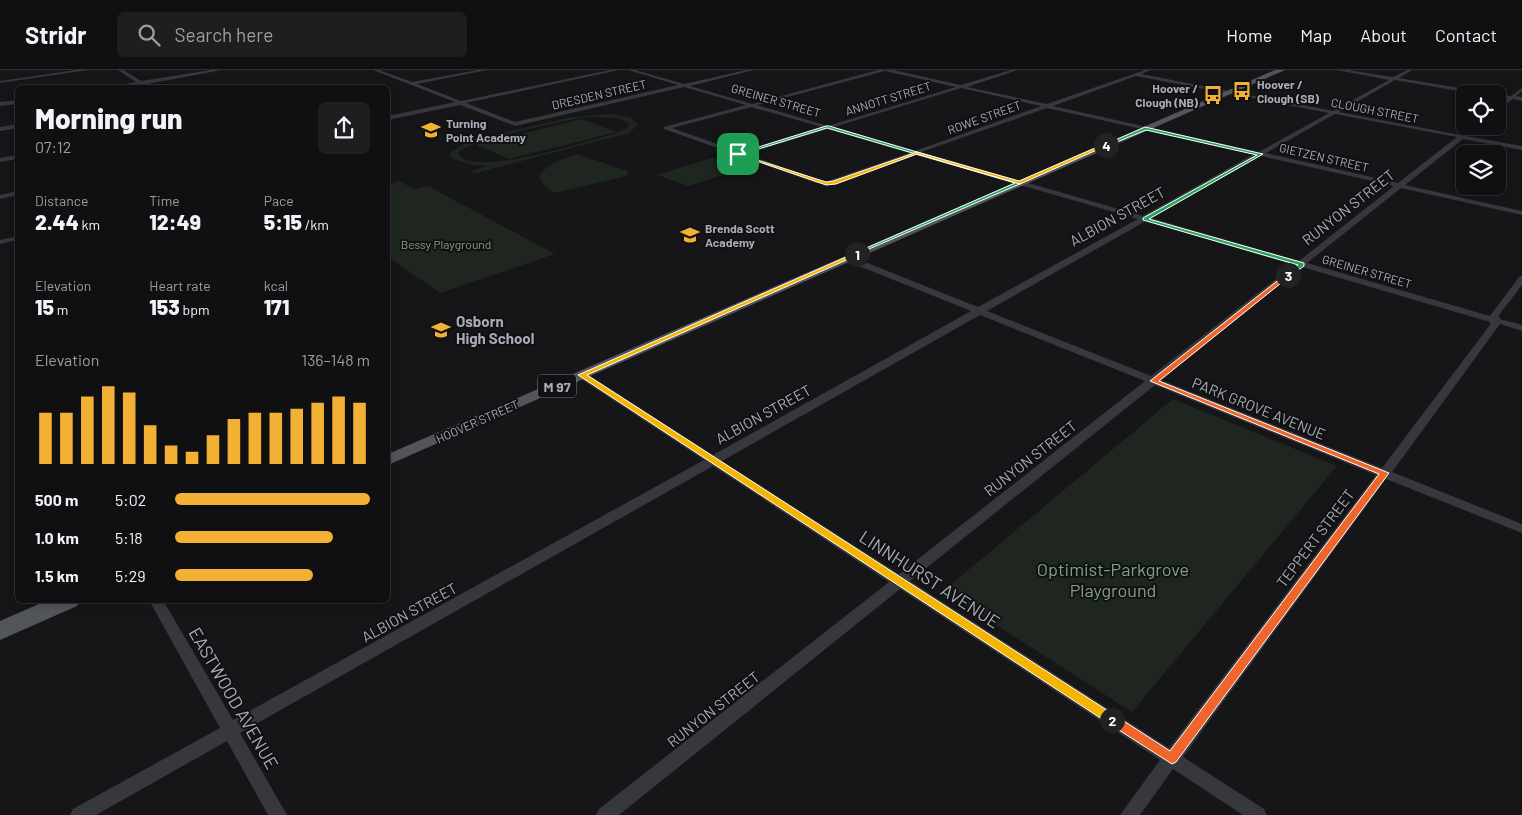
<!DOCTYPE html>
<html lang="en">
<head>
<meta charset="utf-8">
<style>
	body { margin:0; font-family:Barlow,sans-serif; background:#1e1e20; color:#f1f3f6; height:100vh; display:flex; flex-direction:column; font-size:19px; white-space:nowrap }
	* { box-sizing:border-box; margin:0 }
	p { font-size:16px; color:#9c9d9f }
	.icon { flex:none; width:28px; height:28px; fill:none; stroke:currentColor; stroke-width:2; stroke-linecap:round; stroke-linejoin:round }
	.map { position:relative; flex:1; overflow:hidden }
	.drawer { position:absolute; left:15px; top:15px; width:375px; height:518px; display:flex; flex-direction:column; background:#101012; border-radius:8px; box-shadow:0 2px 12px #0003,0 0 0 1px #303032 }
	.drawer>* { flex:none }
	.fabs { position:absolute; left:1456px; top:15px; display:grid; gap:10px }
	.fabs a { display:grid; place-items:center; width:50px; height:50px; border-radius:8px; background:#101012; box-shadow:0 2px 12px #0003,0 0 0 1px #303032; font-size:25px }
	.pin { position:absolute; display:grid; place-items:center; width:42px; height:42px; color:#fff; margin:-21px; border-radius:10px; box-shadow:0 2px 8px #0006 }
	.km { position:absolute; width:25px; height:25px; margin:-12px; border-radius:50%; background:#222; color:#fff; font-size:14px; line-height:25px; text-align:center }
	.round { display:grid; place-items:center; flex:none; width:52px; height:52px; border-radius:8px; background:#1e1e20 }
	.summary { display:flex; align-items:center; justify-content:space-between; height:85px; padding:0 20px }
	h1 { font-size:28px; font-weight:800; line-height:38px }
	.figures { display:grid; grid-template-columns:repeat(3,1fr); gap:8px; height:85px; padding:5px 20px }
	.figures div { display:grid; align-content:center }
	.figures b { font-size:21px; font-weight:800 }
	.figures small { font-size:14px; font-weight:400 }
	.figures p { font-size:14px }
	.chart { height:140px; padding:10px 20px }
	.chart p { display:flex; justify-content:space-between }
	.chart svg { width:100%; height:90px; margin-top:5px; stroke:#f2b134; stroke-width:6 }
	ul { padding:0 20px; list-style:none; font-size:16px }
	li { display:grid; grid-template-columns:80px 60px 1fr; align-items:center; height:38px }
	li i { height:12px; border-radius:6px; background:#f2b134 }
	header { display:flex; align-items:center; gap:30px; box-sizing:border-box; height:70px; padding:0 25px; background:#101012; border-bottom:1px solid #303032 }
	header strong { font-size:24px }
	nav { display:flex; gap:28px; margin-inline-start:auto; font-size:18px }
	.search { width:350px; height:45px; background:#1e1e20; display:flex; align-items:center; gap:12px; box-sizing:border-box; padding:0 18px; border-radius:8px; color:#9c9d9f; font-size:19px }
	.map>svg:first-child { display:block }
	.green { fill:#1e261f; fill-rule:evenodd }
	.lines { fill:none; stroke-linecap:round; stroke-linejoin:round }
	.minor { fill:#37383d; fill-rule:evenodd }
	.primary { fill:#53555c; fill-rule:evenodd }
	.split-1 { fill:#22a559; stroke:#fff }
	.split-2 { fill:#f5b400; stroke:#fff }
	.split-3 { fill:#f0652b; stroke:#fff }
	.split-4 { fill:#22a559; stroke:#fff }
	.split-5 { fill:#f5b400; stroke:#fff }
	.labels { text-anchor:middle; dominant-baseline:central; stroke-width:4; stroke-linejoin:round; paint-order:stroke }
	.far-poi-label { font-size:12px; font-weight:bold; fill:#a8adb8; stroke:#111113; text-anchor:start }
	.far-street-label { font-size:12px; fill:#a8adb8; stroke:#111113 }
	.far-park-label { font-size:12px; fill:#7fa381; stroke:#111113 }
	.shield { fill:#111113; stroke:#7b7e86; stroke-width:1 }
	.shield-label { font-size:14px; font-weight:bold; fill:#a8adb8 }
	.street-label { font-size:15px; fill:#a8adb8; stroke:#111113 }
	.poi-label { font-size:15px; font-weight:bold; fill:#a8adb8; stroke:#111113; text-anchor:start }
	.near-park-label { font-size:18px; fill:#7fa381; stroke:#111113 }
	.near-street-label { font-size:18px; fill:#a8adb8; stroke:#111113 }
</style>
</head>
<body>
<header>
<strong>Stridr</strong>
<div class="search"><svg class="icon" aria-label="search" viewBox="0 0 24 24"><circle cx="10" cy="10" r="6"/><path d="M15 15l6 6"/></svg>Search here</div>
<nav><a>Home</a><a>Map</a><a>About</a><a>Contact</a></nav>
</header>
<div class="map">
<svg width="1522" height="745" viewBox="0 0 1522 745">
	<rect width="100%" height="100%" fill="#161618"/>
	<path class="green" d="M610,44L631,48L638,55L629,63L475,103L471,101L490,96L471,95L451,88L450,83L464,73L477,69L572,47ZM586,47L616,48L628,52L629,55L627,58L614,64C591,70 469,110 458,83C468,70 565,51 586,47Z
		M582,49L617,62L509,89L476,75Z
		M577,84L628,101L627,106L555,123L546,118L539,107L541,102L555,92Z
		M712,88L743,99L688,116L657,105Z
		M399,111L414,119L428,116L555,184L440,223L388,187V114Z
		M1173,329L1337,396L1132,642L943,521Z"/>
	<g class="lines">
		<path class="minor" d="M76,0H88L0,13V11Z
			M118,0H123L141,11L211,0H222L142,15L106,18L136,12Z
			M373,0H379L412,12L478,0H487L417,14L461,31L610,0H619L466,33L515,52L678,15L628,0H635L684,14L746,0H754L690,16L752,34L878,0H893L961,15L1011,0H1018L967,17L1047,34L1145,0H1151L1141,4L1333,41L1389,10L1337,0H1348L1393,7L1407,0H1412L1399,8L1489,23L1476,24L1395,10L1339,42L1460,65L1471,56H1478L1466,66L1522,76V80L1463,69L1405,115L1522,141V145L1401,118L1307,193L1490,246L1519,207L1522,206V215L1499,245L1500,249L1522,255V261L1500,254L1392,402L1522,454V463L1386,409L1183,687L1264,739L1267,745H1243L1173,699L1140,745H1120L1160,690L900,519L619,745H596L599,739L889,512L713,396L240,663L287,745H268L227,671L96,745H70L73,739L220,658L149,530H163L233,650L704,390L578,307L577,305L578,303H586L713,385L971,241L844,190V186H850L978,237L1138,149L916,85L831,114L816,113L664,59V57L746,35L684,17L515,56L460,35L388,50V46L455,32ZM885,1L956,17L828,56L757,35ZM1136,6L1329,43L1259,82L1053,36ZM961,18L1041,36L915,81L834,57ZM751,37L822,57L740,82L672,58ZM1047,38L1254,84L1143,146L921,82ZM1335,44L1457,67L1398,113L1266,83ZM828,59L909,83L828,111L819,110L746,84ZM1261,86L1394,116L1299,191L1151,148ZM1146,151L1294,195L1151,306L987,241ZM1302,197L1490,252V255L1382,398L1161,310ZM980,245L1145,311L899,504L722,391ZM1155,315L1376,405L1169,678L910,511Z
			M1522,18V21L1516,26L1522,27V31L1513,29L1498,39V36L1507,28L1498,26L1497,24L1511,26Z
			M18,30V34L0,36V32Z
			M18,54V58L0,61V57Z
			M18,85V89L0,92V88Z
			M18,121V125L0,129V125Z
			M18,166V170L0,174V170Z"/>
		<path class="primary" d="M1275,0H1285L388,395V384Z
			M48,530H80L77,536L0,570V551Z"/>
	</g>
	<path class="split-1" d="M826,56H829L1022,113L855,185V183L1015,113L827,58L739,85L736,84Z"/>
	<path class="split-2" d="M855,183L860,184L587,305L1116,646V653H1108L578,305Z"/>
	<path class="split-3" d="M1286,204L1291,205L1159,311L1389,403L1176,692L1172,694L1108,653V646H1116L1170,681L1379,404L1150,311Z"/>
	<path class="split-4" d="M1145,57L1263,84L1149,149L1304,193V196L1290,206H1286V204L1298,195L1143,150V148L1257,85L1146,60L1107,76L1104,75Z"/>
	<path class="split-5" d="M1104,74L1108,75L1020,114L917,84L836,114L826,115L736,84H739L826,112L833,111L917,82L1019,111Z"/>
	<defs>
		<g id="bus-bare" transform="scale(1.5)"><path d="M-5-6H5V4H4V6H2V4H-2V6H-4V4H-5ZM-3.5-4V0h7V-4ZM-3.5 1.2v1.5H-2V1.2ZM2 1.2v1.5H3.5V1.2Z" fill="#f2b134" stroke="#111113" stroke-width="2.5" paint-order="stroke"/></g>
		<g id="school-bare" transform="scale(1.5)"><path d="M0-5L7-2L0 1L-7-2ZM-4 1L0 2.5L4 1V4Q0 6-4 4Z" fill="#f2b134" stroke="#111113" stroke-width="2.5" paint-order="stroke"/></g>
	</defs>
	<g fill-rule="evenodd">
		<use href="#bus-bare" x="1242" y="21"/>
		<use href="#bus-bare" x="1213" y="25"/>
		<use href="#school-bare" x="431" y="60"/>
		<use href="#school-bare" x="690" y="165"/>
		<use href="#school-bare" x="441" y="260"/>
	</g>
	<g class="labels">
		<g class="far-poi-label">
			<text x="1257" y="14">Hoover /<tspan x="1257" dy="14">Clough (SB)</tspan></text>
			<text x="1198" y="18" text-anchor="end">Hoover /<tspan x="1198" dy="14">Clough (NB)</tspan></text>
			<text x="446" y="53">Turning<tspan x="446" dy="14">Point Academy</tspan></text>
			<text x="705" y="158">Brenda Scott<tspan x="705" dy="14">Academy</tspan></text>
		</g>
		<g class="far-street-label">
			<text transform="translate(599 24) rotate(-13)">DRESDEN STREET</text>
			<text transform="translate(888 28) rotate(-17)">ANNOTT STREET</text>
			<text transform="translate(776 30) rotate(16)">GREINER STREET</text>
			<text transform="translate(1375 40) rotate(11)">CLOUGH STREET</text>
			<text transform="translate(984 47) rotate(-20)">ROWE STREET</text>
			<text transform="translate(1324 87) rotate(13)">GIETZEN STREET</text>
			<text transform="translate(1367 201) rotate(16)">GREINER STREET</text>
			<text transform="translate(477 351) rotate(-24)">HOOVER STREET</text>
		</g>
		<g class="far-park-label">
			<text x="446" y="174">Bessy Playground</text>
		</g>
		<rect class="shield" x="538" y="304.5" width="38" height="23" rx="4"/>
		<g class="shield-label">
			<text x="557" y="316">M 97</text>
		</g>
		<g class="street-label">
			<text transform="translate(1348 137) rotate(-38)">RUNYON STREET</text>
			<text transform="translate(1117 146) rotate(-29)">ALBION STREET</text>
			<text transform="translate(1259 338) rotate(22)">PARK GROVE AVENUE</text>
			<text transform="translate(763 344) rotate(-29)">ALBION STREET</text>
			<text transform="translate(1030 388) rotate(-38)">RUNYON STREET</text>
			<text transform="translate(1315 468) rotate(-53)">TEPPERT STREET</text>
			<text transform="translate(409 542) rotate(-29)">ALBION STREET</text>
			<text transform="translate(713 639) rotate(-38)">RUNYON STREET</text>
		</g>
		<g class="poi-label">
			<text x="456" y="251">Osborn<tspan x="456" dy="17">High School</tspan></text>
		</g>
		<g class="near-park-label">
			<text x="1113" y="499">Optimist-Parkgrove<tspan x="1113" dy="21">Playground</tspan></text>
		</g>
		<g class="near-street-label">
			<text transform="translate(930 509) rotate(33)">LINNHURST AVENUE</text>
			<text transform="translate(234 628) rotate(60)">EASTWOOD AVENUE</text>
		</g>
	</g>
</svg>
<div class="fabs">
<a><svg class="icon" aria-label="locate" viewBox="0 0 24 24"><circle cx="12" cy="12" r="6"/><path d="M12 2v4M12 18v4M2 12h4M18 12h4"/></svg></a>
<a><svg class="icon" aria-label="layers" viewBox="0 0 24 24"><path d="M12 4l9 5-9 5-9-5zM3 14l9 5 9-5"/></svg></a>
</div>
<div class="pin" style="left:738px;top:84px;background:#1e9e55"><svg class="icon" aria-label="arrive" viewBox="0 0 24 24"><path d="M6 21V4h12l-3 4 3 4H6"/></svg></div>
<b class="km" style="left:857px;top:184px">1</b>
<b class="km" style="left:1112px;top:650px">2</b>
<b class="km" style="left:1288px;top:205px">3</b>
<b class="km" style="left:1106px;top:75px">4</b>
<section class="drawer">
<div class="summary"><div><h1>Morning run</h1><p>07:12</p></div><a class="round"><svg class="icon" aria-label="share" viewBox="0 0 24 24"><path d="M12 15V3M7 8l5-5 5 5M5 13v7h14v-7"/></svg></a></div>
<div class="figures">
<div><p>Distance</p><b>2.44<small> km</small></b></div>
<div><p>Time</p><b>12:49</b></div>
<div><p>Pace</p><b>5:15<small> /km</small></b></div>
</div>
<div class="figures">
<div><p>Elevation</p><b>15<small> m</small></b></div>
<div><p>Heart rate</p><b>153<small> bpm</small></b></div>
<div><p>kcal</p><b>171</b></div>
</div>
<div class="chart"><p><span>Elevation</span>136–148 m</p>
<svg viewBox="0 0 160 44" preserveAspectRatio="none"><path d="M5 44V19M15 44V19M25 44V11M35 44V6M45 44V9M55 44V25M65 44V35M75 44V38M85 44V30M95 44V22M105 44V19M115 44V19M125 44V17M135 44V14M145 44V11M155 44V14"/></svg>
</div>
<ul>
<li><b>500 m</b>5:02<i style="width:100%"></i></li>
<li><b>1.0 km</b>5:18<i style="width:81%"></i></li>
<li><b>1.5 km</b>5:29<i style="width:71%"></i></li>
</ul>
</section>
</div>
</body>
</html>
